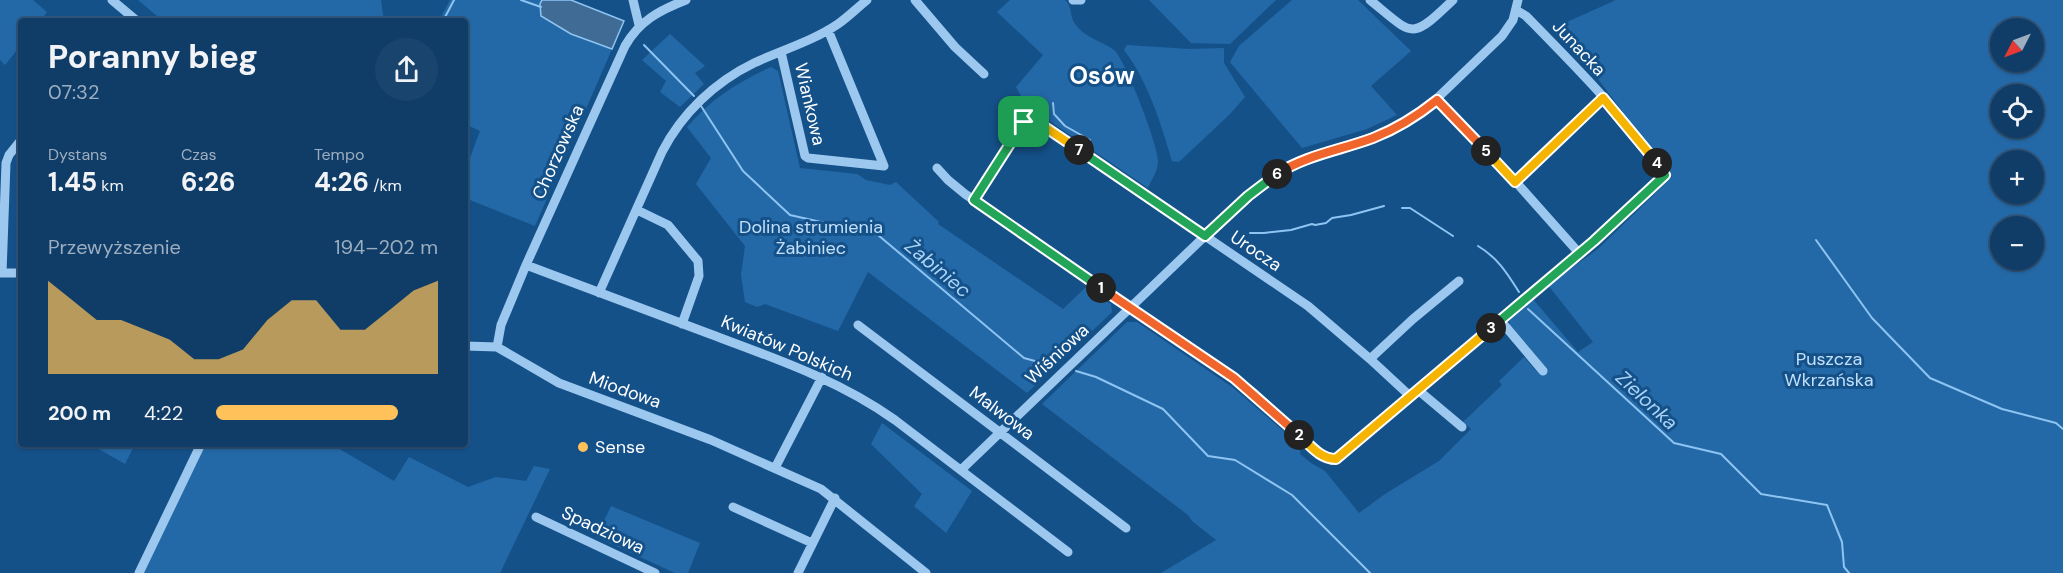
<!DOCTYPE html>
<html lang="pl">
<head>
<meta charset="utf-8">
<style>
	body { margin:0; font-family:"DM Sans",sans-serif; background:#19446d; color:#f1f3f6; height:100vh; display:flex; flex-direction:column; font-size:22px; white-space:nowrap }
	* { box-sizing:border-box; margin:0 }
	p { font-size:20px; color:#9caec0 }
	.icon { flex:none; width:33px; height:33px; fill:none; stroke:currentColor; stroke-width:2; stroke-linecap:round; stroke-linejoin:round }
	.map { position:relative; flex:1; overflow:hidden }
	.side { position:absolute; left:18px; top:18px; width:450px; height:429px; display:flex; flex-direction:column; background:#103d67; border-radius:6px; box-shadow:0 2px 4px #0004,0 0 0 2px #30567b }
	.side>* { flex:none }
	.needle { width:39px; rotate:228deg }
	.buttons { position:absolute; left:1990px; top:18px; display:grid; gap:12px }
	.buttons a { display:grid; place-items:center; width:54px; height:54px; border-radius:50%; background:#103d67; box-shadow:0 2px 4px #0004,0 0 0 2px #30567b; font-size:30px }
	.pin { position:absolute; display:grid; place-items:center; width:51px; height:51px; color:#fff; margin:-26px; border-radius:12px; box-shadow:0 3px 9px #0006 }
	.km { position:absolute; width:30px; height:30px; margin:-15px; border-radius:50%; background:#222; color:#fff; font-size:16px; line-height:30px; text-align:center }
	.round { display:grid; place-items:center; flex:none; width:63px; height:63px; border-radius:32px; background:#19446d }
	.headline { display:flex; align-items:center; justify-content:space-between; height:102px; padding:0 30px }
	h1 { font-size:33px; font-weight:700; line-height:45px }
	.figures { display:grid; grid-template-columns:repeat(3,1fr); gap:9px; height:102px; padding:6px 30px }
	.figures div { display:grid; align-content:center }
	.figures b { font-size:26px; font-weight:700 }
	.figures small { font-size:16px; font-weight:400 }
	.figures p { font-size:16px }
	.chart { height:168px; padding:12px 30px }
	.chart p { display:flex; justify-content:space-between }
	.chart svg { width:100%; height:108px; margin-top:6px; fill:#ffc25a; opacity:.7 }
	ul { padding:0 30px; list-style:none; font-size:20px }
	li { display:grid; grid-template-columns:96px 72px 1fr; align-items:center; height:45px }
	li i { height:15px; border-radius:8px; background:#ffc25a }
	.map>svg:first-child { display:block }
	.green { fill:#2469a7; fill-rule:evenodd }
	.water { fill:#3f6b94; stroke:#8ec4f2; stroke-width:1.5 }
	.lines { fill:none; stroke-linecap:round; stroke-linejoin:round }
	.stream { stroke:#8ec4f2; stroke-width:2 }
	.minor { stroke:#9cc8ef; stroke-width:9 }
	.split-1-casing { stroke:#fff; stroke-width:12 }
	.split-2-casing { stroke:#fff; stroke-width:12 }
	.split-3-casing { stroke:#fff; stroke-width:12 }
	.split-4-casing { stroke:#fff; stroke-width:12 }
	.split-5-casing { stroke:#fff; stroke-width:12 }
	.split-6-casing { stroke:#fff; stroke-width:12 }
	.split-7-casing { stroke:#fff; stroke-width:12 }
	.split-8-casing { stroke:#fff; stroke-width:12 }
	.split-1 { stroke:#22a559; stroke-width:8 }
	.split-2 { stroke:#f0652b; stroke-width:8 }
	.split-3 { stroke:#f5b400; stroke-width:8 }
	.split-4 { stroke:#22a559; stroke-width:8 }
	.split-5 { stroke:#f5b400; stroke-width:8 }
	.split-6 { stroke:#f0652b; stroke-width:8 }
	.split-7 { stroke:#22a559; stroke-width:8 }
	.split-8 { stroke:#f5b400; stroke-width:8 }
	.poi-dot { fill:#ffc25a; stroke:#155189; stroke-width:2 }
	.labels { text-anchor:middle; dominant-baseline:central; stroke-width:6; stroke-linejoin:round; paint-order:stroke }
	.street-label { font-size:18px; fill:#fff; stroke:#155189 }
	.park-label { font-size:18px; fill:#c2e0fb; stroke:#155189 }
	.poi-label { font-size:18px; fill:#fff; stroke:#155189; text-anchor:start }
	.water-label { font-size:20px; font-style:italic; fill:#a8d2f6; stroke:#155189 }
	.district-label { font-size:24px; font-weight:bold; fill:#fff; stroke:#155189 }
</style>
</head>
<body>
<div class="map">
<svg width="2063" height="573" viewBox="0 0 2063 573">
	<rect width="100%" height="100%" fill="#155189"/>
	<path class="green" d="M0,0H33L47,12L40,21H21V45L5,65L0,60Z
		M138,0H381L384,21H163Z
		M450,0H542L540,4L571,34L612,49L535,226L465,198V171L480,131L465,124V21H439Z
		M1010,0H1065C1073,7 1069,16 1075,24C1085,38 1102,41 1114,50C1125,59 1159,147 1158,162C1158,170 1151,181 1148,188L1026,105L1016,87L1043,55L997,12Z
		M1149,0H1276L1230,44L1191,43Z
		M1292,0H1358L1411,51L1371,86L1397,115L1367,129L1302,148L1230,62L1239,46Z
		M1616,0H2063V573H1161L1216,540L1192,521L1188,515L1042,404L1127,322H1137L1232,387L1300,445V454L1311,463L1325,471L1359,513L1385,494L1439,461L1471,429L1463,422L1502,385L1499,381L1524,357L1539,374L1546,369L1510,326L1509,317L1532,298L1578,352L1593,342L1548,285L1598,249L1672,177L1558,26ZM2001,28H2034V62H2001ZM2001,94H2034V128H2001ZM2001,160H2034V194H2001ZM2001,226H2034V260H2001Z
		M670,34L705,66L695,73L704,84L680,107L660,92L666,81L642,60Z
		M1127,45L1189,49L1224,48V63L1245,97L1230,114L1179,162L1172,161C1161,124 1148,81 1124,50Z
		M771,67L778,71L800,168L857,174L866,180L890,185L896,182L939,222L938,224L1063,309L1086,287L1111,304L1112,312L1027,393L868,272L838,331L765,304L757,307L745,302L741,275L745,246L696,184L711,158L687,127C711,99 738,82 771,67Z
		M882,423L972,491L946,533L914,506L922,494L871,444Z
		M90,444H135L125,464Z
		M206,444H337L336,447L394,481L409,457L468,487L496,477L526,481L534,466L550,469L500,573H142Z
		M611,506L700,543L688,573H675L596,537Z"/>
	<path class="water" d="M542,0H571L624,21L612,49L571,34L541,16L540,4Z"/>
	<g class="lines">
		<path class="stream" d="M521,0L541,7
			M443,21L454,0
			M644,45L694,96
			M1053,103L1054,114L1065,126L1090,140
			M701,106L743,171L790,215L878,235L1024,358L1053,366
			M1402,208H1410L1453,236
			M1250,233H1264L1291,230L1312,224L1315,225L1326,223L1332,218L1351,215L1384,206
			M1816,240L1872,318L1930,378L2002,409L2056,423L2063,429
			M1478,246C1498,258 1507,273 1519,292
			M1528,309L1674,443L1721,454L1761,494L1827,505L1842,542L1844,567L1849,573
			M1076,371L1096,377L1163,409L1208,456L1235,460L1292,495L1370,573"/>
		<path class="minor" d="M112,0L137,21
			M633,0L639,25
			M915,0L955,47L984,74
			M1073,0H1081
			M1370,0C1414,36 1410,41 1453,0
			M781,52L805,156L808,158L884,166L828,30
			M1436,100L1515,181L1579,253
			M937,168L948,180L965,194L1234,378L1254,393L1321,455L1326,458L1336,459L1594,241L1665,175C1626,117 1575,66 1526,16L1516,10
			M1515,181L1603,98
			M974,200L1024,122L1031,120L1036,121L1308,306L1370,359L1410,396
			M637,210L668,225L698,261L699,276L682,324
			M526,265C587,288 648,311 710,334C774,358 839,380 895,420L1068,552
			M0,273H21
			M2,273L6,163L9,155L21,140
			M599,293L662,152C682,113 715,82 754,63C782,50 813,41 838,24C848,17 857,8 867,0
			M1500,320L1543,371
			M858,325L1126,528
			M465,346L497,347L559,383L711,440L821,489L926,573
			M497,347L501,325L526,265L625,46C639,21 660,10 686,0
			M1370,359L1413,319L1459,281
			M1418,390L1462,427
			M775,468L822,377
			M961,470L1205,236L1269,179L1306,159L1385,133L1403,124L1429,106L1502,36L1513,20L1518,0
			M733,507L812,543
			M536,517L655,573
			M139,573L201,444
			M798,573L835,498"/>
	</g>
	<g class="lines">
		<g class="split-1-casing">
			<path id="split-1" d="M1024,122L974,200L1101,288"/>
		</g>
		<g class="split-2-casing">
			<path id="split-2" d="M1101,288L1234,378L1299,435"/>
		</g>
		<g class="split-3-casing">
			<path id="split-3" d="M1299,435C1310,445 1320,459 1336,459L1491,328"/>
		</g>
		<g class="split-4-casing">
			<path id="split-4" d="M1491,328L1594,241L1665,175L1657,163"/>
		</g>
		<g class="split-5-casing">
			<path id="split-5" d="M1486,151L1515,182L1603,98L1657,163"/>
		</g>
		<g class="split-6-casing">
			<path id="split-6" d="M1277,174C1306,155 1341,150 1373,138C1396,129 1417,116 1437,100L1486,151"/>
		</g>
		<g class="split-7-casing">
			<path id="split-7" d="M1079,150L1205,236L1248,196L1277,174"/>
		</g>
		<g class="split-8-casing">
			<path id="split-8" d="M1024,122L1031,120L1036,121L1079,150"/>
		</g>
		<use href="#split-1" class="split-1"/>
		<use href="#split-2" class="split-2"/>
		<use href="#split-3" class="split-3"/>
		<use href="#split-4" class="split-4"/>
		<use href="#split-5" class="split-5"/>
		<use href="#split-6" class="split-6"/>
		<use href="#split-7" class="split-7"/>
		<use href="#split-8" class="split-8"/>
	</g>
	<circle class="poi-dot" cx="583" cy="447" r="6"/>
	<g class="labels">
		<g class="street-label">
			<text transform="translate(1579 48) rotate(47)">Junacka</text>
			<text transform="translate(810 104) rotate(77)">Wiankowa</text>
			<text transform="translate(558 152) rotate(-66)">Chorzowska</text>
			<text transform="translate(1256 251) rotate(34)">Urocza</text>
			<text transform="translate(787 348) rotate(23)">Kwiatów Polskich</text>
			<text transform="translate(1057 354) rotate(-43)">Wiśniowa</text>
			<text transform="translate(625 390) rotate(20)">Miodowa</text>
			<text transform="translate(1002 413) rotate(37)">Malwowa</text>
			<text transform="translate(603 530) rotate(25)">Spadziowa</text>
		</g>
		<g class="park-label">
			<text x="811" y="227">Dolina strumienia<tspan x="811" dy="21">Żabiniec</tspan></text>
			<text x="1829" y="359">Puszcza<tspan x="1829" dy="21">Wkrzańska</tspan></text>
		</g>
		<g class="poi-label">
			<text x="595" y="447">Sense</text>
		</g>
		<g class="water-label">
			<text transform="translate(938 268) rotate(40)">Żabiniec</text>
			<text transform="translate(1647 400) rotate(43)">Zielonka</text>
		</g>
		<g class="district-label">
			<text x="1102" y="75">Osów</text>
		</g>
	</g>
</svg>
<div class="buttons">
<a><svg class="needle" viewBox="-14 -14 28 28"><path d="M0-13l5 13h-10z" fill="#e53935"/><path d="M0 13l5-13h-10z" fill="#9caec0"/></svg></a>
<a><svg class="icon" aria-label="locate" viewBox="0 0 24 24"><circle cx="12" cy="12" r="6"/><path d="M12 2v4M12 18v4M2 12h4M18 12h4"/></svg></a>
<a>+</a>
<a>−</a>
</div>
<div class="pin" style="left:1024px;top:122px;background:#1e9e55"><svg class="icon" aria-label="arrive" viewBox="0 0 24 24"><path d="M6 21V4h12l-3 4 3 4H6"/></svg></div>
<b class="km" style="left:1101px;top:288px">1</b>
<b class="km" style="left:1299px;top:435px">2</b>
<b class="km" style="left:1491px;top:328px">3</b>
<b class="km" style="left:1657px;top:163px">4</b>
<b class="km" style="left:1486px;top:151px">5</b>
<b class="km" style="left:1277px;top:174px">6</b>
<b class="km" style="left:1079px;top:150px">7</b>
<section class="side">
<div class="headline"><div><h1>Poranny bieg</h1><p>07:32</p></div><a class="round"><svg class="icon" aria-label="share" viewBox="0 0 24 24"><path d="M12 15V3M7 8l5-5 5 5M5 13v7h14v-7"/></svg></a></div>
<div class="figures">
<div><p>Dystans</p><b>1.45<small> km</small></b></div>
<div><p>Czas</p><b>6:26</b></div>
<div><p>Tempo</p><b>4:26<small> /km</small></b></div>
</div>
<div class="chart"><p><span>Przewyższenie</span>194–202 m</p>
<svg viewBox="0 0 160 44" preserveAspectRatio="none"><path d="M0 44V6L10 14L20 22L30 22L40 26L50 30L60 38L70 38L80 34L90 22L100 14L110 14L120 26L130 26L140 18L150 10L160 6V44z"/></svg>
</div>
<ul>
<li><b>200 m</b>4:22<i style="width:82%"></i></li>
</ul>
</section>
</div>
</body>
</html>
